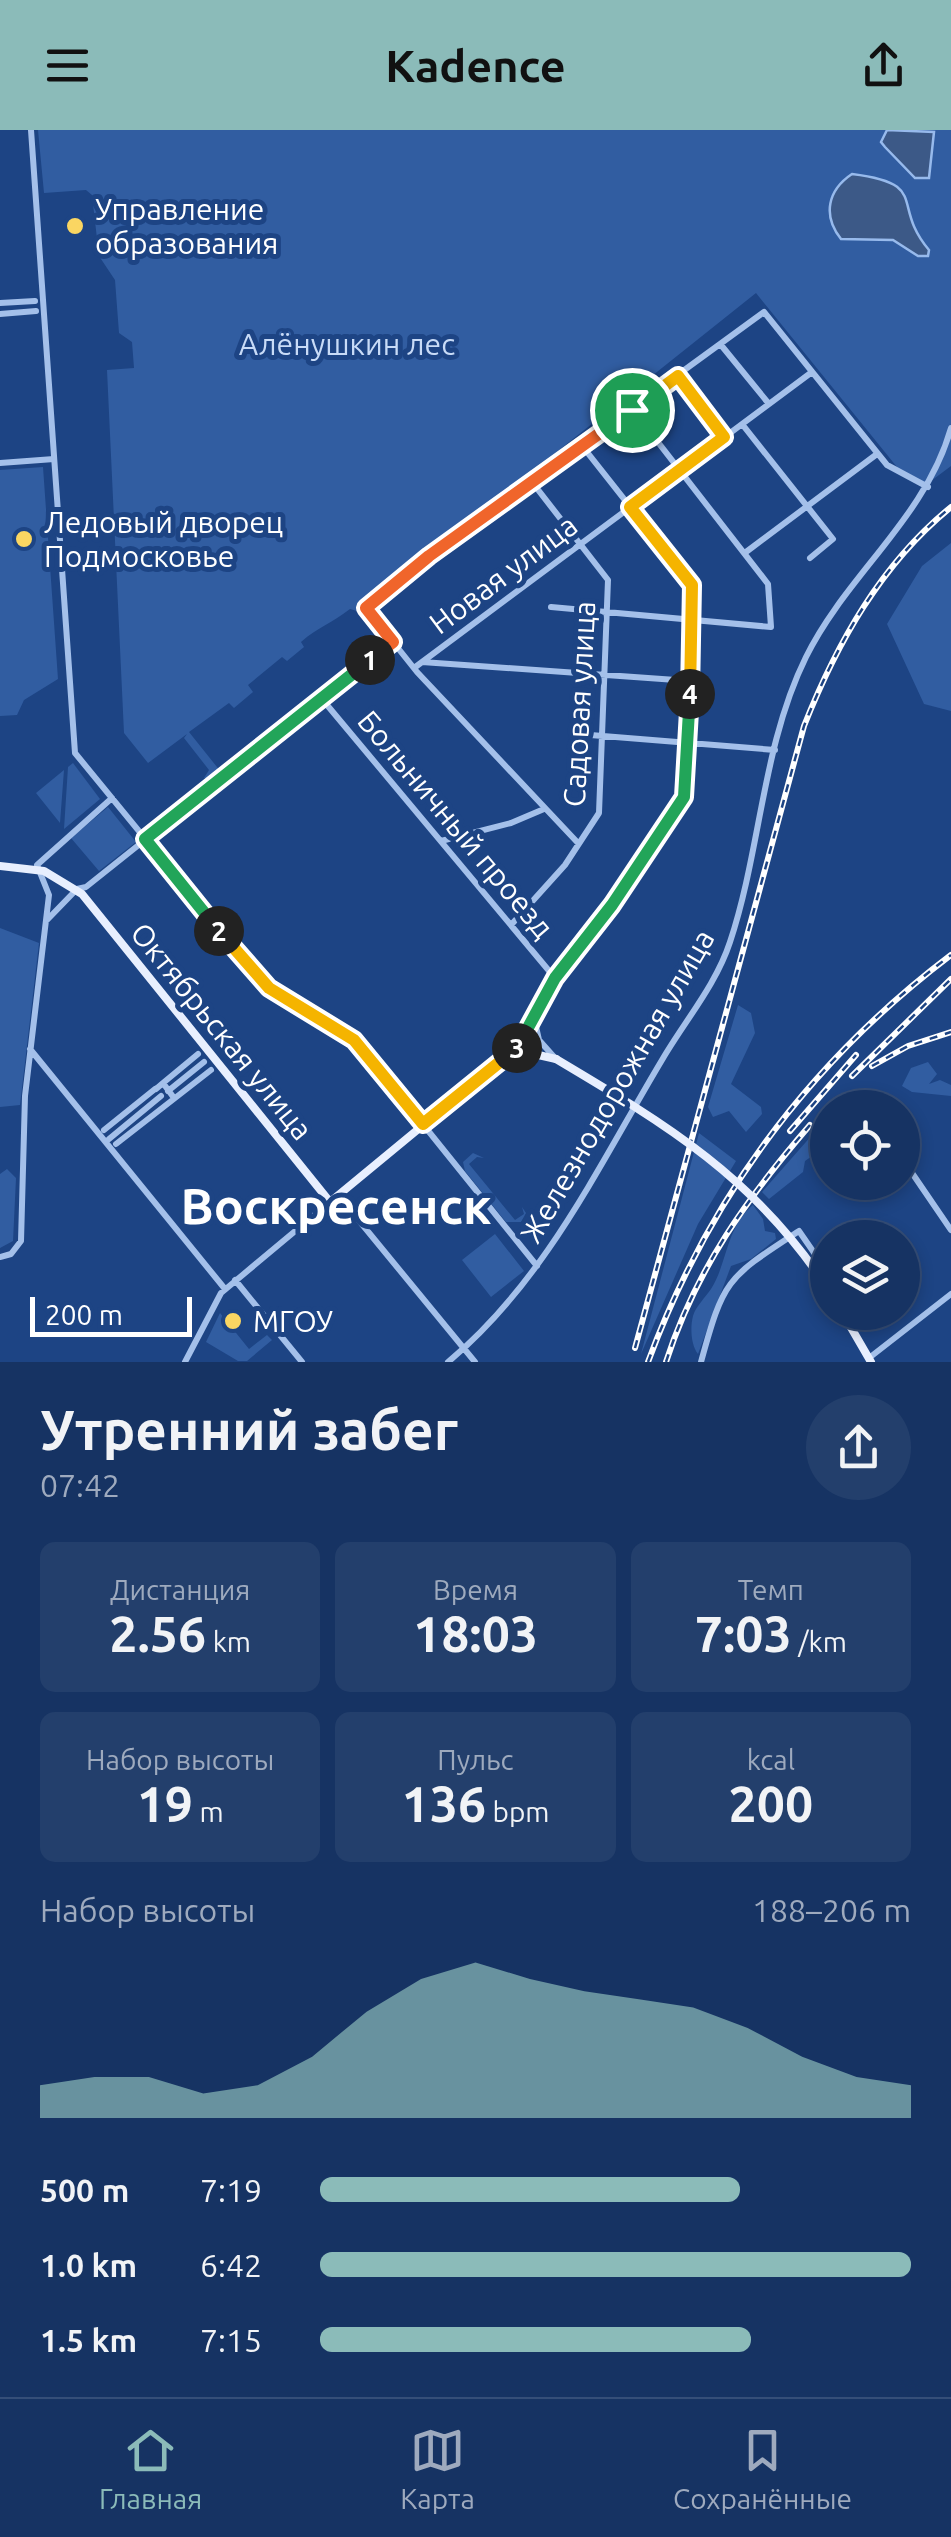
<!DOCTYPE html>
<html lang="ru">
<head>
<meta charset="utf-8">
<style>
	body { margin:0; font-family:Ubuntu,sans-serif; background:#233f6c; color:#f1f3f6; height:100vh; display:flex; flex-direction:column; font-size:38px; white-space:nowrap }
	* { box-sizing:border-box; margin:0 }
	p { font-size:32px; color:#9eaabe }
	.icon { flex:none; width:55px; height:55px; fill:none; stroke:currentColor; stroke-width:2; stroke-linecap:round; stroke-linejoin:round }
	.map { position:relative; height:1232px; overflow:hidden }
	.side { display:flex; flex-direction:column; background:#163363; flex:1 }
	.side>* { flex:none }
	.fabs { position:absolute; left:810px; top:960px; display:grid; gap:20px }
	.fabs a { display:grid; place-items:center; width:110px; height:110px; border-radius:50%; background:#163363; box-shadow:0 5px 15px #0003,0 0 0 2px #354e78; font-size:50px }
	.scale { position:absolute; left:30px; bottom:25px; width:162px; box-sizing:border-box; padding-left:10px; border:5px solid #fff; border-top:0; font-size:28px; line-height:35px; white-space:nowrap; color:#fff; -webkit-text-stroke:8px #1d4484; paint-order:stroke }
	.pin { position:absolute; display:grid; place-items:center; width:85px; height:85px; color:#fff; margin:-42px; border:5px solid #fff; border-radius:50%; box-shadow:0 2px 10px #0007 }
	.km { position:absolute; width:50px; height:50px; margin:-25px; border-radius:50%; background:#222; color:#fff; font-size:28px; line-height:50px; text-align:center }
	.round { display:grid; place-items:center; flex:none; width:105px; height:105px; border-radius:52px; background:#233f6c }
	.headline { display:flex; align-items:center; justify-content:space-between; height:170px; padding:0 40px }
	h1 { font-size:55px; font-weight:700; line-height:75px }
	.metrics { display:grid; grid-template-columns:repeat(3,1fr); gap:15px; height:170px; padding:10px 40px }
	.metrics div { display:grid; align-content:center; border-radius:15px; background:#233f6c; text-align:center }
	.metrics b { font-size:50px; font-weight:700 }
	.metrics small { font-size:28px; font-weight:400 }
	.metrics p { font-size:28px }
	.chart { height:280px; padding:20px 40px }
	.chart p { display:flex; justify-content:space-between }
	.chart svg { width:100%; height:180px; margin-top:10px; fill:#8bbbb9; opacity:.7 }
	ul { padding:0 40px; list-style:none; font-size:32px }
	li { display:grid; grid-template-columns:160px 120px 1fr; align-items:center; height:75px }
	li i { height:25px; border-radius:12px; background:#8bbbb9 }
	header { display:flex; justify-content:space-between; align-items:center; height:130px; padding:0 40px; background:#8bbbb9; color:#111; font-size:45px; font-weight:700 }
	.tabs { display:flex; justify-content:space-around; align-items:center; height:140px; border-top:2px solid #354e78; background:#163363; font-size:28px; color:#9eaabe }
	.tabs a { display:grid; justify-items:center; gap:5px }
	.tabs .active { color:#8bbbb9 }
	.map>svg:first-child { display:block }
	.green { fill:#315da1 }
	.water { fill:#3c5987; stroke:#97baec; stroke-width:2.5 }
	.lines { fill:none; stroke-linecap:round; stroke-linejoin:round }
	.minor { stroke:#a4c0ea; stroke-width:6 }
	.major { stroke:#e8effe; stroke-width:8 }
	.rail-casing { stroke:#fff; stroke-width:6 }
	.rail { stroke:#1d4484; stroke-width:2.5; stroke-dasharray:8; stroke-linecap:butt }
	.major-bridge { stroke:#e8effe; stroke-width:8 }
	.split-1-casing { stroke:#fff; stroke-width:20 }
	.split-2-casing { stroke:#fff; stroke-width:20 }
	.split-3-casing { stroke:#fff; stroke-width:20 }
	.split-4-casing { stroke:#fff; stroke-width:20 }
	.split-5-casing { stroke:#fff; stroke-width:20 }
	.split-1 { stroke:#f0652b; stroke-width:12 }
	.split-2 { stroke:#22a559; stroke-width:12 }
	.split-3 { stroke:#f5b400; stroke-width:12 }
	.split-4 { stroke:#22a559; stroke-width:12 }
	.split-5 { stroke:#f5b400; stroke-width:12 }
	.poi-dot { fill:#fad662; stroke:#1d4484; stroke-width:4 }
	.labels { text-anchor:middle; dominant-baseline:central; stroke-width:10; stroke-linejoin:round; paint-order:stroke }
	.poi-label { font-size:30px; fill:#fff; stroke:#1d4484; text-anchor:start }
	.park-label { font-size:30px; fill:#c8dbf7; stroke:#1d4484 }
	.street-label { font-size:30px; fill:#fff; stroke:#1d4484 }
	.town-label { font-size:50px; font-weight:bold; fill:#fff; stroke:#1d4484 }
</style>
</head>
<body>
<header><svg class="icon" aria-label="menu" viewBox="0 0 24 24"><path d="M4 6h16M4 12h16M4 18h16"/></svg>Kadence<svg class="icon" aria-label="share" viewBox="0 0 24 24"><path d="M12 15V3M7 8l5-5 5 5M5 13v7h14v-7"/></svg></header>
<div class="map">
<svg width="951" height="1232" viewBox="0 0 951 1232">
	<rect width="100%" height="100%" fill="#1d4484"/>
	<path class="green" d="M38,0H951V336L927,354L901,342L756,163L357,481L350,479C332,493 318,497 301,512L304,517L287,531L282,527L248,555L253,562L234,578L229,573L189,602L221,642L211,650L204,648L209,640L184,608L187,604L148,633L124,603L107,240L134,238L132,212L119,203L115,150L99,126L92,65L86,60L44,63Z
		M43,337L58,549L24,570L17,585L0,586V340Z
		M951,413V581L924,574L887,494L922,436Z
		M73,633L100,669L64,699L68,637Z
		M64,640L60,693L36,663Z
		M108,677L136,712L99,741L71,708Z
		M0,798L39,813L20,975L0,977Z
		M738,875L751,883L755,903L731,954L761,977L762,984L746,1002L729,981L713,987L708,977Z
		M928,932L937,944L929,954L940,950L951,955V966L912,962L902,956L911,938Z
		M827,988V1025L822,1019L805,1031L803,1042L769,1069L762,1062Z
		M699,1003L736,1031L698,1094L641,1224Z
		M473,1023L484,1028L477,1027L469,1034L515,1090L524,1084L522,1077L526,1083L521,1092H506L465,1041L463,1032Z
		M7,1039L16,1048L13,1111L0,1118V1044Z
		M753,1075L763,1089L765,1101L775,1103L776,1109L751,1129L731,1136L698,1224C691,1215 690,1198 693,1186C696,1176 705,1168 711,1159C728,1132 726,1097 753,1075Z
		M495,1104L524,1141L491,1167L462,1130Z
		M220,1183L249,1219L267,1205L272,1210L247,1231H238L206,1212Z"/>
	<path class="water" d="M887,0L934,2L929,48H915L885,17L881,12Z
		M852,44C931,54 890,74 929,120L928,126H918L893,110L841,109C822,85 828,60 852,44Z"/>
	<g class="lines">
		<path class="minor" d="M31,0L75,623L261,850L364,921L537,1136
			M0,173L35,171
			M0,184L36,181
			M721,215L769,274
			M678,246L724,307
			M742,294L833,409L810,428
			M0,333L54,329
			M746,422L877,324
			M551,477L771,497L768,454L633,280
			M422,532L690,551
			M414,538L812,242
			M322,569L555,848
			M578,604L775,620
			M441,711L511,693L544,679
			M578,713L417,542L366,478L429,426L764,182L887,335L928,357
			M47,790L77,759L86,757L393,512
			M511,795L565,735L599,683L608,450L532,352
			M534,888L539,910L555,928
			M30,919L225,1159
			M512,925C528,899 540,869 557,844C587,803 680,699 686,654L692,455L583,317
			M163,953L198,924
			M156,959L163,953L174,968
			M168,961L204,932
			M104,1000L155,959
			M109,1009L161,966
			M116,1014L211,940
			M902,1018L910,1040L951,1100
			M338,1065L475,1232
			M0,1127L11,1124L21,1111L25,966L49,765L37,735L112,668
			M235,1150L302,1232
			M869,1228L951,1164
			M185,1232L221,1163L330,1072
			M448,1232C545,1151 598,1037 662,930C684,892 716,855 730,812C761,719 762,616 806,527C847,444 925,389 951,298
			M701,1232C724,1148 727,1148 799,1101L828,1143"/>
		<path class="major" d="M0,736L44,741L82,764L330,1072L502,930L525,922L556,929
			M842,1182L871,1232"/>
		<g class="rail-casing">
			<path id="rail" d="M872,936L908,916L951,902
				M852,946L951,849
				M790,1001L856,925
				M635,1218L804,596C837,513 881,434 951,377
				M648,1232C709,1067 811,931 951,825
				M666,1232C696,1139 747,1068 810,995"/>
		</g>
		<use href="#rail" class="rail"/>
		<path class="major-bridge" d="M556,929C667,995 756,1048 828,1159"/>
	</g>
	<g class="lines">
		<g class="split-1-casing">
			<path id="split-1" d="M370,530L393,512L366,478L429,426L632,280"/>
		</g>
		<g class="split-2-casing">
			<path id="split-2" d="M219,801L145,709L370,530"/>
		</g>
		<g class="split-3-casing">
			<path id="split-3" d="M219,801L269,858L354,910L423,994L517,918"/>
		</g>
		<g class="split-4-casing">
			<path id="split-4" d="M517,918L555,848L612,775L684,667L690,564"/>
		</g>
		<g class="split-5-casing">
			<path id="split-5" d="M632,280L678,246L724,307L630,377L692,455L690,564"/>
		</g>
		<use href="#split-1" class="split-1"/>
		<use href="#split-2" class="split-2"/>
		<use href="#split-3" class="split-3"/>
		<use href="#split-4" class="split-4"/>
		<use href="#split-5" class="split-5"/>
	</g>
	<g class="poi-dot">
		<circle cx="75" cy="96" r="10"/>
		<circle cx="24" cy="409" r="10"/>
		<circle cx="233" cy="1191" r="10"/>
	</g>
	<g class="labels">
		<g class="poi-label">
			<text x="95" y="79">Управление<tspan x="95" dy="34">образования</tspan></text>
			<text x="44" y="392">Ледовый дворец<tspan x="44" dy="34">Подмосковье</tspan></text>
			<text x="253" y="1191">МГОУ</text>
		</g>
		<g class="park-label">
			<text x="347" y="214">Алёнушкин лес</text>
		</g>
		<g class="street-label">
			<text transform="translate(503 444) rotate(-37)">Новая улица</text>
			<text transform="translate(579 574) rotate(-87)">Садовая улица</text>
			<text transform="translate(456 694) rotate(50)">Больничный проезд</text>
			<text transform="translate(222 901) rotate(51)">Октябрьская улица</text>
			<text transform="translate(617 956) rotate(-60)">Железнодорожная улица</text>
		</g>
		<g class="town-label">
			<text x="336" y="1075">Воскресенск</text>
		</g>
	</g>
</svg>
<div class="fabs">
<a><svg class="icon" aria-label="locate" viewBox="0 0 24 24"><circle cx="12" cy="12" r="6"/><path d="M12 2v4M12 18v4M2 12h4M18 12h4"/></svg></a>
<a><svg class="icon" aria-label="layers" viewBox="0 0 24 24"><path d="M12 4l9 5-9 5-9-5zM3 14l9 5 9-5"/></svg></a>
</div>
<div class="scale">200 m</div>
<div class="pin" style="left:632px;top:280px;background:#1e9e55"><svg class="icon" aria-label="arrive" viewBox="0 0 24 24"><path d="M6 21V4h12l-3 4 3 4H6"/></svg></div>
<b class="km" style="left:370px;top:530px">1</b>
<b class="km" style="left:219px;top:801px">2</b>
<b class="km" style="left:517px;top:918px">3</b>
<b class="km" style="left:690px;top:564px">4</b>
</div>
<section class="side">
<div class="headline"><div><h1>Утренний забег</h1><p>07:42</p></div><a class="round"><svg class="icon" aria-label="share" viewBox="0 0 24 24"><path d="M12 15V3M7 8l5-5 5 5M5 13v7h14v-7"/></svg></a></div>
<div class="metrics">
<div><p>Дистанция</p><b>2.56<small> km</small></b></div>
<div><p>Время</p><b>18:03</b></div>
<div><p>Темп</p><b>7:03<small> /km</small></b></div>
</div>
<div class="metrics">
<div><p>Набор высоты</p><b>19<small> m</small></b></div>
<div><p>Пульс</p><b>136<small> bpm</small></b></div>
<div><p>kcal</p><b>200</b></div>
</div>
<div class="chart"><p><span>Набор высоты</span>188–206 m</p>
<svg viewBox="0 0 160 44" preserveAspectRatio="none"><path d="M0 44V36L10 34L20 34L30 38L40 36L50 29L60 18L70 10L80 6L90 10L100 13L110 15L120 17L130 22L140 29L150 34L160 36V44z"/></svg>
</div>
<ul>
<li><b>500 m</b>7:19<i style="width:71%"></i></li>
<li><b>1.0 km</b>6:42<i style="width:100%"></i></li>
<li><b>1.5 km</b>7:15<i style="width:73%"></i></li>
</ul>
</section>
<nav class="tabs">
<a class="active"><svg class="icon" aria-label="home" viewBox="0 0 24 24"><path d="M3 11l9-7 9 7M6 9v11h12V9"/></svg>Главная</a>
<a><svg class="icon" aria-label="map" viewBox="0 0 24 24"><path d="M3 6l6-2 6 2 6-2v14l-6 2-6-2-6 2zM9 4v14M15 6v14"/></svg>Карта</a>
<a><svg class="icon" aria-label="saved" viewBox="0 0 24 24"><path d="M7 4h10v16l-5-4-5 4z"/></svg>Сохранённые</a>
</nav>
</body>
</html>
